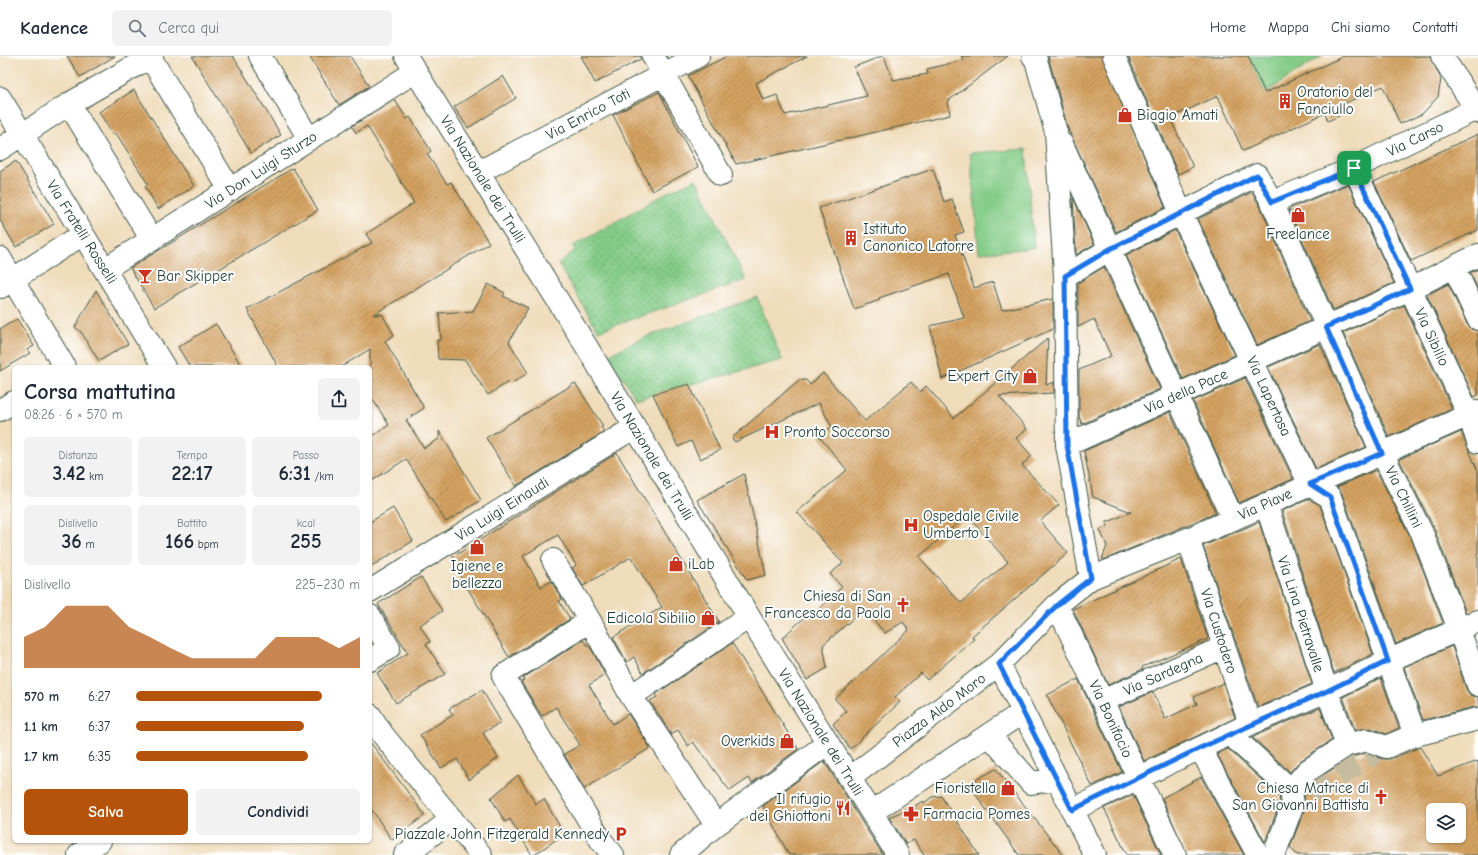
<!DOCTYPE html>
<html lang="it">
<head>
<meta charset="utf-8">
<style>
	body { margin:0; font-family:"Comic Neue",sans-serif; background:#f2f2f3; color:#1f2937; height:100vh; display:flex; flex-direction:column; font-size:15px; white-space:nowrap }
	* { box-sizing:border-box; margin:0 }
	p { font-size:13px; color:#747a83 }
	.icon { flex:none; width:22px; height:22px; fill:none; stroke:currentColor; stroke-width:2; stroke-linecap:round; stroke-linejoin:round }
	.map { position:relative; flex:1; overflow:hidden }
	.sheet { position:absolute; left:12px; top:309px; width:360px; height:478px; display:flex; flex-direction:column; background:#fff; border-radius:6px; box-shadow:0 1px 3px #0004 }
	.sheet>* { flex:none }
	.fabs { position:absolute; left:1426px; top:747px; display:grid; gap:8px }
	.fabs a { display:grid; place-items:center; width:40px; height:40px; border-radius:6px; background:#fff; box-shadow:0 1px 3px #0004; font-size:20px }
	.pin { position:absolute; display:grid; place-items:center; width:34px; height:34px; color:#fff; margin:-17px; border-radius:8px; box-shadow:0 2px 6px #0006 }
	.round { display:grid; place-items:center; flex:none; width:42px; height:42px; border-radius:6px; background:#f2f2f3 }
	.head { display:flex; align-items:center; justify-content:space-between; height:68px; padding:0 12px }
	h1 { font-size:22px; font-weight:700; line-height:30px }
	.stats { display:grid; grid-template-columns:repeat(3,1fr); gap:6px; height:68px; padding:4px 12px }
	.stats div { display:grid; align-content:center; border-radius:6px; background:#f2f2f3; text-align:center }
	.stats b { font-size:20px; font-weight:700 }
	.stats small { font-size:11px; font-weight:400 }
	.stats p { font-size:11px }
	.chart { height:112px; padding:8px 12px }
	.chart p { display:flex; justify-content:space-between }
	.chart svg { width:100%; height:72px; margin-top:4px; fill:#b45309; opacity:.7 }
	.action { display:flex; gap:8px; margin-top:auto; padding:8px 12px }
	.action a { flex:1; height:46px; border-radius:6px; background:#b45309; color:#fff; font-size:16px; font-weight:700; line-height:46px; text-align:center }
	.action a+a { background:#f2f2f3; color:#1f2937 }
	ul { padding:0 12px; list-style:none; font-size:13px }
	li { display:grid; grid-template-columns:64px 48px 1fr; align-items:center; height:30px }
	li i { height:10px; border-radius:5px; background:#b45309 }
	header { display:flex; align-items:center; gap:24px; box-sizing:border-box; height:56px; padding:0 20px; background:#fff; border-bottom:1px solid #e0e1e3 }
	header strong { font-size:19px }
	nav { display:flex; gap:22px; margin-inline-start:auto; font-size:14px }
	.search { width:280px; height:36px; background:#f2f2f3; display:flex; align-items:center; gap:10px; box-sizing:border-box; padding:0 14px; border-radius:6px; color:#747a83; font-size:15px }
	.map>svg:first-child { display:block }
	.grass { fill:url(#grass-dots); stroke:#52845e }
	.pitch { fill:#85cc88; stroke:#52845e }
	.building { fill:url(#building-hatch); fill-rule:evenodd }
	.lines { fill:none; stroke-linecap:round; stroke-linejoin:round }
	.minor-tunnel { stroke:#c5bc9f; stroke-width:22; stroke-dasharray:22 11; stroke-linecap:butt }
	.minor-casing { stroke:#3e5548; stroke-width:24 }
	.minor { stroke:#fff; stroke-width:22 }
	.route-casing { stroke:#fff; stroke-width:8 }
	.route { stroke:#1a73e8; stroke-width:5 }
	.labels { text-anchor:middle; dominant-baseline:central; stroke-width:4; stroke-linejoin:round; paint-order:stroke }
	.poi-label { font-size:15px; fill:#1f3d34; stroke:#fff; text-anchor:start }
	.street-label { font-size:15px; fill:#1f3d34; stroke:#fff }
</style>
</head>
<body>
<header>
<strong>Kadence</strong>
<div class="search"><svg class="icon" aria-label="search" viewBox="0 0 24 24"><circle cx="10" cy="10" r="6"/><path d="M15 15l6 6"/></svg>Cerca qui</div>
<nav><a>Home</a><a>Mappa</a><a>Chi siamo</a><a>Contatti</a></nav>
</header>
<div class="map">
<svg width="1478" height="799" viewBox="0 0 1478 799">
	<defs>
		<pattern id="grass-dots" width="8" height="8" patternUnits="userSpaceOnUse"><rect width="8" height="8" fill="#85cc88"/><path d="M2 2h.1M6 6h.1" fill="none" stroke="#6ca770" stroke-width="1.8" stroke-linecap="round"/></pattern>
		<pattern id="building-hatch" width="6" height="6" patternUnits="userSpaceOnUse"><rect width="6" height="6" fill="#d4a261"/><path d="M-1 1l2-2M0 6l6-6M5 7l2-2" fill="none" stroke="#ab8551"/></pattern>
	</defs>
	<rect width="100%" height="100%" fill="#fff"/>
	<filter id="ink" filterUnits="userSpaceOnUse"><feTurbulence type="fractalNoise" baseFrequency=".025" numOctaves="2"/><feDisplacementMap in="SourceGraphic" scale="8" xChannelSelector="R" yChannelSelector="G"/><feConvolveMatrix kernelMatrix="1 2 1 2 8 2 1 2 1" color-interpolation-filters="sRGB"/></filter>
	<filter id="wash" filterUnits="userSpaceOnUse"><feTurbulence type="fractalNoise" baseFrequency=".012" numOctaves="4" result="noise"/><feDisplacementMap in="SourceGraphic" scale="16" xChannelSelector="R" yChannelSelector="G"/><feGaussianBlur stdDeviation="0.9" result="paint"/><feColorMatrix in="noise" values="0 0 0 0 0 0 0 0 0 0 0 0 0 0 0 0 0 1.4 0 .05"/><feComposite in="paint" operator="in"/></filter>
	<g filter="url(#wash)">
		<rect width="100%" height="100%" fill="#efdcba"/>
		<path class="grass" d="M696,123L746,224L598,275L558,208L575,194L573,190L664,138Z
			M757,241L782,304L636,343L608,299L643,282Z"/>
		<path class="pitch" d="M1248,0H1322L1265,37Z
			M1026,93L1034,192L979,197L970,97Z"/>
		<g id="blocks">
			<path class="building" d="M67,0H115L80,21Z
				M192,0H233L281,79L251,97Z
				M309,0H350L369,30L339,49Z
				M581,0H641V3L595,27Z
				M727,0H807L756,27L763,44L777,39L785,59L867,40L854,11L882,0H884L893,24L928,18L927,13L964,4L961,0H1008L948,45L950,59L736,108L688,20Z
				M1048,0H1102L1165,151L1116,176L1068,73Z
				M1128,0H1248L1265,37L1344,0H1430L1441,23L1438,41L1422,58L1400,68L1383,30L1341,49L1345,57L1328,65L1325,57L1243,95L1218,40L1170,62L1193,111L1178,118Z
				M503,20L516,42L468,72L454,51Z
				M134,34L194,130L158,153L145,130L148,128L116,77L113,79L99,56Z
				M659,36L698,111L652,135L613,59Z
				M395,44L407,63L410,61L431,95L427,98L447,128L451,126L489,187L373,259L382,258L394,279L385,285L424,352L406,364L424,392L439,383V375L481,444L446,466L406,403L370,426V382L389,369L370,339V293L341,311H278L247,253L372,187L366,178L414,147L367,70L356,77L352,70Z
				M1478,78V174L1411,205L1374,126Z
				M16,105L54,168L16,191L0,164V115Z
				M293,112L318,154L154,252L130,212Z
				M933,113L944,146L952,143L964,176L955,179L974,232L993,226L1002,254L1053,243V273L942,323L930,270L964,262L949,218L879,242L880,244L854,253L819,152Z
				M1348,128L1394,227L1333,254L1289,153Z
				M1252,136L1261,152L1310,265L1257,289L1198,163Z
				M1073,141L1094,188L1076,199Z
				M1175,174L1235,299L1183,323L1126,199Z
				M1104,211L1160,333L1082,368L1079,361V314L1111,300L1094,263L1078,271V227Z
				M1478,213V233L1470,217Z
				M488,228L505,237L503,240L528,252L509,286L528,317L512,327L510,325L488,339L465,304L438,303L437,284H441L439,257L473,255Z
				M1448,228L1467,268L1471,273L1478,275V339L1474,341L1427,239Z
				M96,234L128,288L99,305L81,276L75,271Z
				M1404,249L1452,353L1389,381L1343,277Z
				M17,263L34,290L27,294L30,297L0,315V273Z
				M216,268L242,311H190L178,291Z
				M1048,282L1046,329L1054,326V337L999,340L1027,373L1016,382L1032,400L1022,409L1059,449L1040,465L1068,497L972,580L974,583L927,624L921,617L895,641L900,646L850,693L833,668L846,655L835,643L909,574L903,566L885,577L864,553L823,589L827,612L807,624L782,582L807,559L810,562L842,531L830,518L843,507L797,456L847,414L818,379L832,371L819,347L735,386L732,382L799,324H806L810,329L823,317L865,365L911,326L920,336L926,330L954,362ZM967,459L1008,506L961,547L919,501Z
				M1320,288L1366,391L1316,413L1268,311Z
				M1245,322L1293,423L1239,447L1193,345Z
				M575,327L603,370L601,371L604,376L516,430L486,382Z
				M689,328L720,394L700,403L691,385L678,391L653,338Z
				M1170,356L1216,457L1106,503H1102L1107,490L1100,474L1108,470L1106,467L1131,456L1093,441L1084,395Z
				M1461,376L1478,415V553L1466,557L1434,472L1399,403Z
				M617,397L719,566L643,617L634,601L627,606L613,581L662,551L631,501L583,530L572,512L576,509L558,479L523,500L541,531L551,525L562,543L559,545L570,563L509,601L453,508V501Z
				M1376,414L1411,482L1443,567L1396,588L1342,437L1337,431Z
				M744,418L766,519L747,524L697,444Z
				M1309,443L1320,449L1373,598L1334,617L1282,455Z
				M393,452L413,485L370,511V466Z
				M1259,466L1312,628L1258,651L1203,490Z
				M1181,503L1208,583L1142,611L1143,613L1108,629L1073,553Z
				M421,521L442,555L420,569L430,586L426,588L445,618L396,647L377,617L408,597L378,548Z
				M583,584L592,594L605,619L589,629L613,668L628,658L650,692L584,733L564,698L580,689L556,651L542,660L521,626L524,624L523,622Z
				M732,587L798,693L752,727L749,722L730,735L693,686L688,690L678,674L671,678L650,645L657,641L656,638Z
				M1452,590L1466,633L1470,639L1478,641V650L1423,664L1404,611Z
				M1381,622L1399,672L1386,678L1371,672L1355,674L1343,641Z
				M1078,623L1122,716L1092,730L1047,639Z
				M1223,627L1235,662L1144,705L1119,651L1153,636L1165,663L1197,648L1194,641Z
				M482,634L501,666L483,677L498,702L469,724L457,703L441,712L420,679L453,659L449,653Z
				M1320,652L1332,684L1300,705L1290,716L1252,681Z
				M370,686L425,759L392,784L370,751Z
				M1420,691L1438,720L1478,705V799H1297L1290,791L1305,752L1304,738L1315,724L1352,701L1366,697L1382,703H1390ZM1433,754H1459V780H1433Z
				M1228,693L1279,740L1280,747L1265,786L1217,698Z
				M824,705L865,771L883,799H789L763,750Z
				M996,713L1063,799H1019L968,728Z
				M518,719L536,748L544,743L564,778L534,799H532L510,763L505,766L491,742Z
				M1201,721L1244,799H1187L1162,742Z
				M1133,739L1161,799H1127L1104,752Z
				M941,740L979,799H924L914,784L906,788L889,761L913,751L923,745L924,747L932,741Z"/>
		</g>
	</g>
	<g filter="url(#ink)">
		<use href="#blocks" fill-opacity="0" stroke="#3e5548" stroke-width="1"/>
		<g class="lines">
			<path class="minor-tunnel" d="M1310,737L1375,697"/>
			<g class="minor-casing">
				<path id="minor" d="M260,0L309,83
					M406,0L588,293L749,561L898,799
					M653,0L721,119
					M1033,0L1036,4L1056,76L1065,220L1067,389L1091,522
					M1114,0L1181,157L1310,429L1330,441L1415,679
					M1442,0L1478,56
					M150,1L230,134
					M0,42L164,311
					M69,48L152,184
					M1062,88L1233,463
					M0,93L69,48L152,0
					M1354,112L1469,359L1478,386
					M479,116L698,0
					M1272,146L1382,397L1422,477L1459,573L1478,629
					M0,202L64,310L62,311
					M1454,211L1478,263
					M105,213L416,15
					M1065,220L1110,193L1257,119L1272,146L1354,112L1476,53
					M1,231L83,178
					M0,354L14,346
					M1067,389L1410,233L1478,199
					M1266,448L1327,635L1347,689
					M1188,483L1250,668
					M553,504L590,565L631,640L716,769
					M370,535L635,371
					M1057,549L1175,799
					M370,560L389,592L370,604
					M590,565L503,620L600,783L613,799
					M999,608L1095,799
					M631,640L749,561
					M1102,645L1224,591
					M370,659L383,679L481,799
					M1230,678L1291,734
					M989,679L1031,727L1057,723
					M1200,692L1258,799
					M850,722L999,608L1057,549L1091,522L1188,483L1478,355
					M1072,754L1250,668L1327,635L1388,605L1478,565
					M872,756L1023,656
					M79,799L100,785
					M405,799L452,763
					M681,799L716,769L828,687
					M1274,799L1293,748L1291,734L1307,715L1347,689L1367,684L1386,691L1415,679L1478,663"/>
			</g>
			<use href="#minor" class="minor"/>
		</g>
	</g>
	<g class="lines" filter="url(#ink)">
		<g class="route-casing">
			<path id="route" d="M1354,112L1410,233L1326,271L1382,397L1310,428L1330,441L1388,605L1327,635L1200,692L1072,754L999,608L1057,549L1091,522L1067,389L1065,220L1110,193L1257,119L1272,146Z"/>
		</g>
		<use href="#route" class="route"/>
	</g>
	<defs>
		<g id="building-bare" transform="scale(1.2)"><path d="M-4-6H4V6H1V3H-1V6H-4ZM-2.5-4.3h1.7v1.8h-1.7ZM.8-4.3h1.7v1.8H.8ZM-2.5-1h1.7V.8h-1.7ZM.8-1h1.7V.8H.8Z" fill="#c8321e" stroke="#fff" stroke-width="2.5" paint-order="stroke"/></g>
		<g id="shop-bare" transform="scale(1.2)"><path d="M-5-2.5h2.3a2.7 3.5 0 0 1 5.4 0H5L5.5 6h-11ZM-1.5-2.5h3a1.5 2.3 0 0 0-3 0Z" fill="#c8321e" stroke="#fff" stroke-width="2.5" paint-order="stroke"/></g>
		<g id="bar-bare" transform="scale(1.2)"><path d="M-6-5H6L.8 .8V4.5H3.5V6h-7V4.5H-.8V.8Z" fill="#c8321e" stroke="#fff" stroke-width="2.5" paint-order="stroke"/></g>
		<g id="hospital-bare" transform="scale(1.2)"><path d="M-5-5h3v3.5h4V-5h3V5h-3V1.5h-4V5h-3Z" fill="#c8321e" stroke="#fff" stroke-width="2.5" paint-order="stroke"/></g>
		<g id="church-bare" transform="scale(1.2)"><path d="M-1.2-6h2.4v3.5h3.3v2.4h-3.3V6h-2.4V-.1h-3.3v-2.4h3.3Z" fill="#c8321e" stroke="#fff" stroke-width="2.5" paint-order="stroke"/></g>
		<g id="restaurant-bare" transform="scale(1.2)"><path d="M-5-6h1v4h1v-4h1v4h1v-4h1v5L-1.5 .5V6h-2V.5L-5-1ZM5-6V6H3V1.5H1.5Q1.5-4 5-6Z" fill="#c8321e" stroke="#fff" stroke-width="2.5" paint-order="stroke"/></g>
		<g id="pharmacy-bare" transform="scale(1.2)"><path d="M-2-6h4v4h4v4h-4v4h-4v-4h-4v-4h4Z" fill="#c8321e" stroke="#fff" stroke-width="2.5" paint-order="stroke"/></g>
		<g id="parking-bare" transform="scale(1.2)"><path d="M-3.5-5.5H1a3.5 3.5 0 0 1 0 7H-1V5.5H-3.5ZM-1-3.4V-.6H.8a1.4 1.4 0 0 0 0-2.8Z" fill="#c8321e" stroke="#fff" stroke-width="2.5" paint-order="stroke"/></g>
	</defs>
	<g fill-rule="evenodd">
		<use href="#building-bare" x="1285" y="45"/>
		<use href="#shop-bare" x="1125" y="59"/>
		<use href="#shop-bare" x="1298" y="159"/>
		<use href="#building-bare" x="851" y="182"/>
		<use href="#bar-bare" x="145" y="220"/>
		<use href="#shop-bare" x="1030" y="320"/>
		<use href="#hospital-bare" x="772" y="376"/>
		<use href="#hospital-bare" x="911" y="469"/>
		<use href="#shop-bare" x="477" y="491"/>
		<use href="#shop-bare" x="676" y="508"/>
		<use href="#church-bare" x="903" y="549"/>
		<use href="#shop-bare" x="708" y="562"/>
		<use href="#shop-bare" x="787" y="685"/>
		<use href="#shop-bare" x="1008" y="732"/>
		<use href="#church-bare" x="1381" y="741"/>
		<use href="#restaurant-bare" x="843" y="752"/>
		<use href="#pharmacy-bare" x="911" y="758"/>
		<use href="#parking-bare" x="621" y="778"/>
	</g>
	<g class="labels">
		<g class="poi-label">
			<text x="1297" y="36">Oratorio del<tspan x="1297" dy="17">Fanciullo</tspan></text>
			<text x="1137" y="59">Biagio Amati</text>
			<text x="863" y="173">Istituto<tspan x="863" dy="17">Canonico Latorre</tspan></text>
			<text x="1298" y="178" text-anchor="middle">Freelance</text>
			<text x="157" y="220">Bar Skipper</text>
			<text x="1018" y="320" text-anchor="end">Expert City</text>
			<text x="784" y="376">Pronto Soccorso</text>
			<text x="923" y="460">Ospedale Civile<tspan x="923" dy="17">Umberto I</tspan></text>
			<text x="688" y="508">iLab</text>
			<text x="477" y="510" text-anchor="middle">Igiene e<tspan x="477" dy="17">bellezza</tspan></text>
			<text x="891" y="540" text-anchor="end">Chiesa di San<tspan x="891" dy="17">Francesco da Paola</tspan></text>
			<text x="696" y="562" text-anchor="end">Edicola Sibilio</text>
			<text x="775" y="685" text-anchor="end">Overkids</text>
			<text x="996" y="732" text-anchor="end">Fioristella</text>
			<text x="1369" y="732" text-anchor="end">Chiesa Matrice di<tspan x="1369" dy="17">San Giovanni Battista</tspan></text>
			<text x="831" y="743" text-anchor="end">Il rifugio<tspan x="831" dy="17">dei Ghiottoni</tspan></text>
			<text x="923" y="758">Farmacia Pomes</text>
			<text x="609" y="778" text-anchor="end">Piazzale John Fitzgerald Kennedy</text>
		</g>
		<g class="street-label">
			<text transform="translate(588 58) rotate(-28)">Via Enrico Toti</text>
			<text transform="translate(1415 83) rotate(-26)">Via Carso</text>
			<text transform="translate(261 114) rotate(-33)">Via Don Luigi Sturzo</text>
			<text transform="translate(483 123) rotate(58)">Via Nazionale dei Trulli</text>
			<text transform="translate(82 176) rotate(58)">Via Fratelli Rosselli</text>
			<text transform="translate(1432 281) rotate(65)">Via Sibilio</text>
			<text transform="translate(1186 335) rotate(-24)">Via della Pace</text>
			<text transform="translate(1269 340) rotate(65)">Via Lapertosa</text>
			<text transform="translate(652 400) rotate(59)">Via Nazionale dei Trulli</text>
			<text transform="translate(1404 441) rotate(64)">Via Chillini</text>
			<text transform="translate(1265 448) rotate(-24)">Via Piave</text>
			<text transform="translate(502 453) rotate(-32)">Via Luigi Einaudi</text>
			<text transform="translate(1301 558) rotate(72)">Via Lina Pietravalle</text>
			<text transform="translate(1219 575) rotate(72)">Via Custodero</text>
			<text transform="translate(1163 618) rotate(-24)">Via Sardegna</text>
			<text transform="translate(939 654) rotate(-37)">Piazza Aldo Moro</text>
			<text transform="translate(1111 663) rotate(65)">Via Bonifacio</text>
			<text transform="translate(821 676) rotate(58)">Via Nazionale dei Trulli</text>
		</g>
	</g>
</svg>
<div class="fabs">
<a><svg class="icon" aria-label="layers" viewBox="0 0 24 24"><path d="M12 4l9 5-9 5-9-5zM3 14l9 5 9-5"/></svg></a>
</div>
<div class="pin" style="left:1354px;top:112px;background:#1e9e55"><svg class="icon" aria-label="arrive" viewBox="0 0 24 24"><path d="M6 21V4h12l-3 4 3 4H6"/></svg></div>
<section class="sheet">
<div class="head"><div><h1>Corsa mattutina</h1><p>08:26 · 6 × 570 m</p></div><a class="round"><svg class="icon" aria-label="share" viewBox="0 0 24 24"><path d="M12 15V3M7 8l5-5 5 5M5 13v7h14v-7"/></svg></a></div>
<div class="stats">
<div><p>Distanza</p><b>3.42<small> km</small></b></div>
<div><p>Tempo</p><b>22:17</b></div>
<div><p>Passo</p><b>6:31<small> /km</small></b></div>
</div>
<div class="stats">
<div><p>Dislivello</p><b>36<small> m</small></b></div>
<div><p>Battito</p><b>166<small> bpm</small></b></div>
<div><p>kcal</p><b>255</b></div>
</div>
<div class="chart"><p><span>Dislivello</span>225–230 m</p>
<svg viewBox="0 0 160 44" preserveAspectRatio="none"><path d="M0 44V25L10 19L20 6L30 6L40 6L50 19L60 25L70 32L80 38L90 38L100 38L110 38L120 25L130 25L140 25L150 32L160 25V44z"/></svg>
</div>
<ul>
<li><b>570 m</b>6:27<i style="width:83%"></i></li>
<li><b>1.1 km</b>6:37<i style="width:75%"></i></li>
<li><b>1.7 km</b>6:35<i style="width:77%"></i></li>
</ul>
<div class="action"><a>Salva</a><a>Condividi</a></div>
</section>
</div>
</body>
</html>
